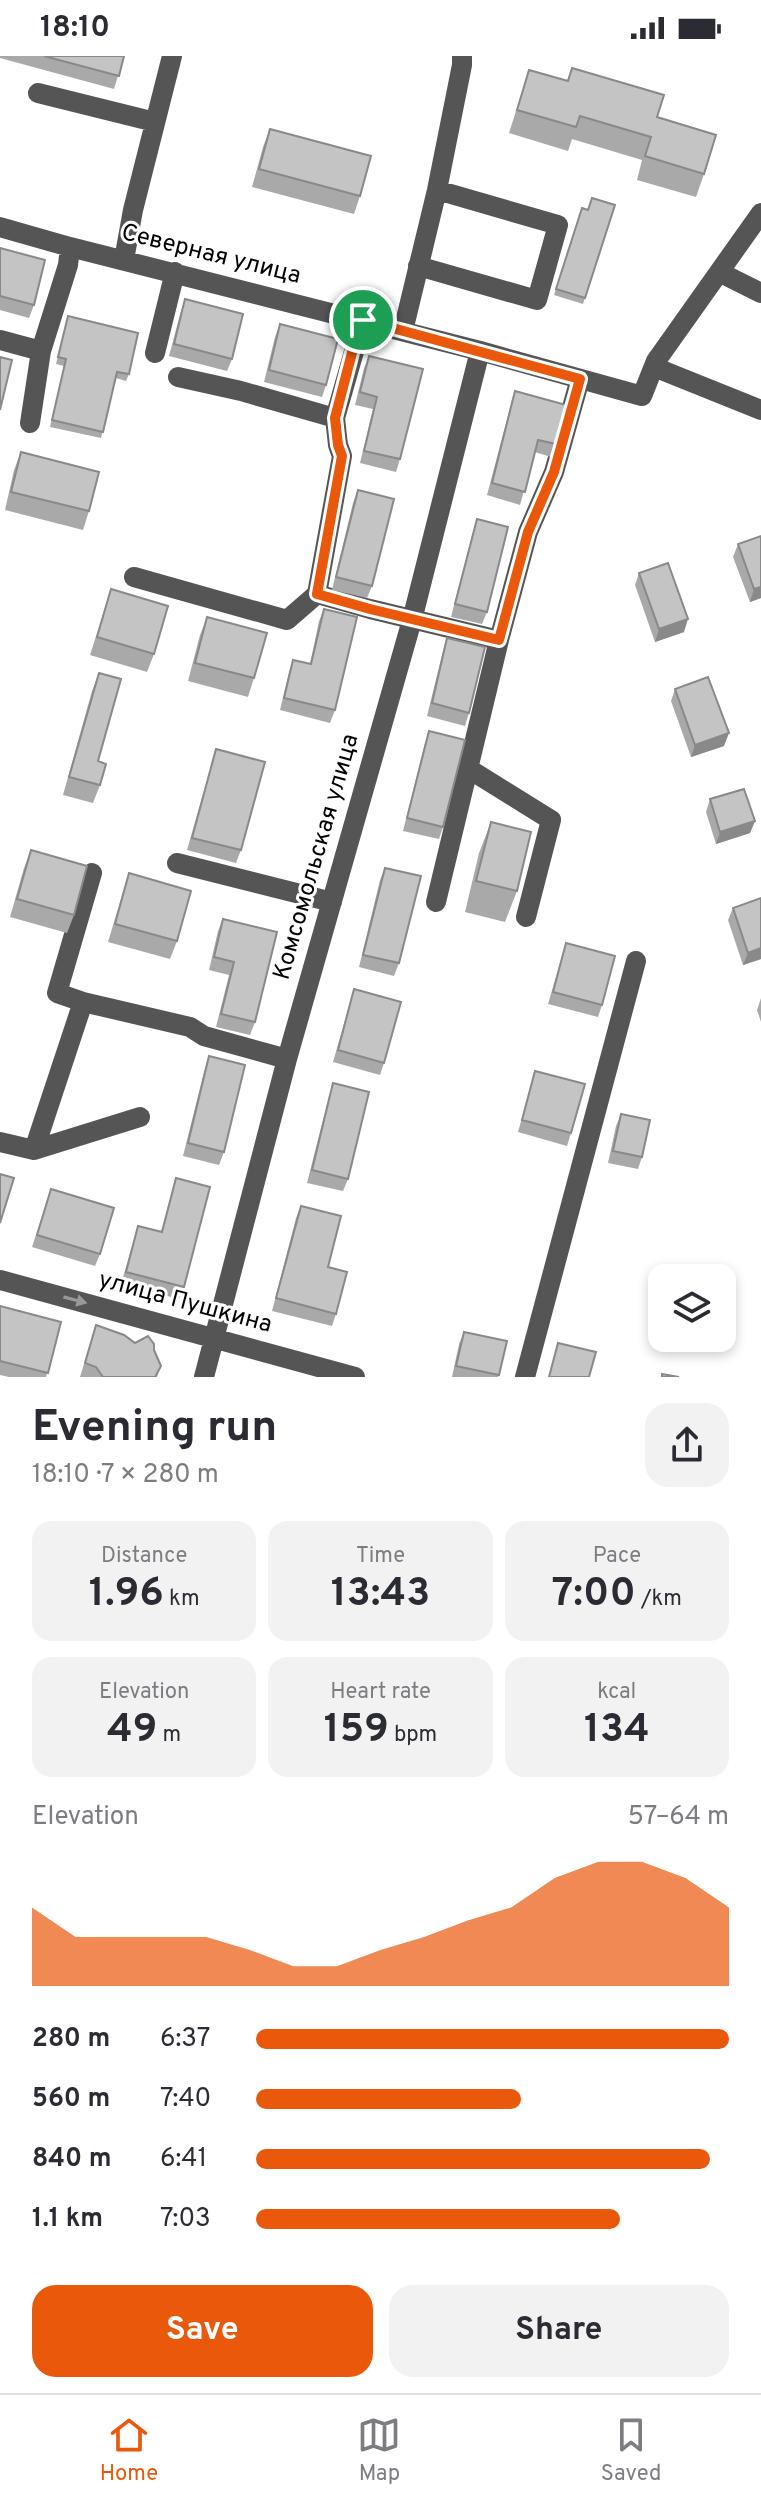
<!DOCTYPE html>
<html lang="en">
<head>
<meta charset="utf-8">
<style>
	body { margin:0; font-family:Overpass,sans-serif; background:#f2f2f3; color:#2b2b33; height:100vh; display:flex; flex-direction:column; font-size:30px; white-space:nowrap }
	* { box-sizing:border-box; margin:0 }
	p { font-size:26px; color:#7c7c81 }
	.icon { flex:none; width:44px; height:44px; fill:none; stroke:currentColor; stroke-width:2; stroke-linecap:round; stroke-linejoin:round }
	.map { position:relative; height:1321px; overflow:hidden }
	.drawer { display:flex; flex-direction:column; background:#fff; flex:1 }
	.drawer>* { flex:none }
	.tools { position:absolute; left:648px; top:1208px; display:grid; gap:16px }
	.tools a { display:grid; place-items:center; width:88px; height:88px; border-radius:16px; background:#fff; box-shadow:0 4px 12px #0003; font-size:40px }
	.pin { position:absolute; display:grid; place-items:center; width:68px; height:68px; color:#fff; margin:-34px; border:4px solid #fff; border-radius:50%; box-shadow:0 2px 8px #0007 }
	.round { display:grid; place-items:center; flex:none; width:84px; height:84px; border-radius:24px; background:#f2f2f3 }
	.overview { display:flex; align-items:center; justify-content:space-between; height:136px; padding:0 32px }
	h1 { font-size:44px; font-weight:700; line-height:60px }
	.stats { display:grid; grid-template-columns:repeat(3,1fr); gap:12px; height:136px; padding:8px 32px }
	.stats div { display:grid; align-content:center; border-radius:20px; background:#f2f2f3; text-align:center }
	.stats b { font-size:40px; font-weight:700 }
	.stats small { font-size:22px; font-weight:400 }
	.stats p { font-size:22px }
	.chart { height:224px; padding:16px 32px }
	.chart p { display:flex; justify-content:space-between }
	.chart svg { width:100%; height:144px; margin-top:8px; fill:#ea580c; opacity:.7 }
	.button { display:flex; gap:16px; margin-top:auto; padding:16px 32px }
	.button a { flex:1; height:92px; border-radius:24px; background:#ea580c; color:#fff; font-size:32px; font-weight:700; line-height:92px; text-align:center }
	.button a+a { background:#f2f2f3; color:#2b2b33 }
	ul { padding:0 32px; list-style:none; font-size:26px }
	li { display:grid; grid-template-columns:128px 96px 1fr; align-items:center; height:60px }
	li i { height:20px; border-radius:10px; background:#ea580c }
	.status { display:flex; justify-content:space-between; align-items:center; height:56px; padding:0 40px; background:#fff; direction:ltr }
	.status svg { height:22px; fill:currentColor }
	.tabs { display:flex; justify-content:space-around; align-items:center; height:112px; border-top:2px solid #e1e1e2; background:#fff; font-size:22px; color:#7c7c81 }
	.tabs a { display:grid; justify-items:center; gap:4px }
	.tabs .current { color:#ea580c }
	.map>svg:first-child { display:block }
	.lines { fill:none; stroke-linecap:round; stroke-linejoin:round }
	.minor { stroke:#555; stroke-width:20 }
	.wall { fill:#a9a9a9 }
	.shaded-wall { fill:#898989 }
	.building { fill:#c4c4c4; stroke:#898989; stroke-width:2 }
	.oneway { fill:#999 }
	.route-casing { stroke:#fff; stroke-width:16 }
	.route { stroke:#ea580c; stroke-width:10 }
	.labels { text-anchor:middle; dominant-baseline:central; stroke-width:6; stroke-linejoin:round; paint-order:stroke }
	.street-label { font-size:24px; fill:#000; stroke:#fff }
</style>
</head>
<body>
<div class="status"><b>18:10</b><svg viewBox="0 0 49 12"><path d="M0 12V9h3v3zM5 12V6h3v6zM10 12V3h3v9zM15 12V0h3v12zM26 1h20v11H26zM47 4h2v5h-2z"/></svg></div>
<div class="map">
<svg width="761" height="1321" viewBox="0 0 761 1321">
	<rect width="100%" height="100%" fill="#fff"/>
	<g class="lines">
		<path class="minor" d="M38,37L155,66
			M0,171L70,191L480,295L642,340L656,305L761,157
			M124,204L133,154L172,0
			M418,210L537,244L558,169L437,134
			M719,216L761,237
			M403,275L437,134L462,9V0
			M0,284L41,295
			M155,297L175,216
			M654,311L761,354
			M178,321L241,335L335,362L363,264
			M335,362L338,389L342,400L317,538L370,553L499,584
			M30,367L41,295L68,209L70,191
			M134,521L287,564L317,538
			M469,713L551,764L526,861
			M177,807L332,846
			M436,846L499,584L528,476L554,416L580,323
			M83,946L57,937L92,817
			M0,1086L34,1094L140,1061
			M34,1094L83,946L190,971L204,980L287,1003
			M0,1224L355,1321
			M204,1321L287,1003L412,564L480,295
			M525,1321L636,905"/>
	</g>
	<path class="wall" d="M0,0H124L114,33L0,2Z
		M572,12L657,61L704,118L696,141L637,124L642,104L572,83L568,95L509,77L529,14L567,25Z
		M270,73L360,140L354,158L252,131L263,91Z
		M615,149L583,248L554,239L582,152L588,154Z
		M0,192L34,249L29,262L0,254Z
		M185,243L232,303L227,315L169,300L181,255Z
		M68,260L129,318L126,325L116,322L101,382L50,371L64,310L56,308Z
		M280,268L326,329L322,341L264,326L275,281Z
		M369,300L400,403L396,416L360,407L373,353L355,349L364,312Z
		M515,335L556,388L551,401L535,396L520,449L487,439L511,348Z
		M21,396L89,455L83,474L5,454L14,414Z
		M358,434L372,530L367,542L332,534L353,447Z
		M477,463L487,556L482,568L451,561L473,476Z
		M761,480V542L750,546L733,501L738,488Z
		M639,517L684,576L655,586L635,529Z
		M111,533L154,598L147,616L90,599Z
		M324,553L335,654L330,667L280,654L289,616L293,604L310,608L319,565Z
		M207,561L254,622L248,641L188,625L200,579Z
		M447,582L469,657L465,670L427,660L443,595Z
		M99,617L98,705L100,729L93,747L63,739L92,635Z
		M675,633L724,690L691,701L671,645Z
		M429,675L443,771L439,783L403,775L425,687Z
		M216,693L241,794L236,807L187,794Z
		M710,743L755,765L750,777L716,788L706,756Z
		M491,766L517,835L505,866L465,856L479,797Z
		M31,794L74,859L67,877L10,861L24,812Z
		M385,812L399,907L394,920L359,911L380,824Z
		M129,817L177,885L170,903L108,886L123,836Z
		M733,852L761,903L743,909L728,864Z
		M223,863L255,966L250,979L216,971L229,919L209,914L218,875Z
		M566,887L602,949L598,961L548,948Z
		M354,933L384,1007L380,1019L333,1006Z
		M761,942V966L757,954Z
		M209,1000L224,1096L219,1109L183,1100L205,1012Z
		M535,1015L571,1077L567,1090L518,1076Z
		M333,1027L348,1123L343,1135L307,1127L329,1040Z
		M621,1058L642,1101L638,1113L608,1107L616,1070Z
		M176,1122L184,1231L179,1243L121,1228L138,1170L161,1176Z
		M51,1133L100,1198L95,1210L32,1191Z
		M301,1150L328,1211L336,1258L332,1270L272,1255L296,1162Z
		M0,1250L61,1266L46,1321H9L0,1319Z
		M96,1269L135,1287L161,1310L157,1321H80Z
		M464,1276L507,1285L498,1321H452L459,1288Z"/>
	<path class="shaded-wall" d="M761,531V542L750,546L754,533Z
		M688,563L684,576L655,586L659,573Z
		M729,677L724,690L691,701L695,689Z
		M755,765L750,777L716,788L720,776Z
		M761,892V903L743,909L748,897Z"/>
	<path class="building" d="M44,0H124L119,20Z
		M572,12L664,39L657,61L716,79L704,118L645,100L651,81L580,60L576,71L517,54L529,14L568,25Z
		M270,73L371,100L360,140L259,113Z
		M592,142L615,149L585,242L556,233L582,152L588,154Z
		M0,192L45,204L34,249L0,240Z
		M185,243L243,258L232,303L174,288Z
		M68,260L138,277L129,318L117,316L103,376L52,364L66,303L58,301Z
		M280,268L338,283L326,329L269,314Z
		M369,300L423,313L400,403L364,395L377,341L360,336Z
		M0,301L12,304L0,354Z
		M515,335L566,349L556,388L538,384L525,436L492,427Z
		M21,396L99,416L89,455L11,436Z
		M358,434L394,443L372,530L336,521Z
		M477,463L508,471L487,556L455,548Z
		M761,480V531L754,533L738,488Z
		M668,507L688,563L659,573L639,517Z
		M111,533L168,550L154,598L97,581Z
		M324,553L357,561L335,654L284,642L293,604L311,608Z
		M207,561L267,577L254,622L195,607Z
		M447,582L485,591L469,657L432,647Z
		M99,617L121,623L98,705L106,708L100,729L69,721Z
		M708,621L729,677L695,689L675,633Z
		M429,675L465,684L443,771L407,762Z
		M216,693L265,706L241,794L192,782Z
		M744,733L755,765L720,776L710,743Z
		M491,766L531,776L517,835L476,825Z
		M31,794L87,810L74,859L17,843Z
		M385,812L421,820L399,907L363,899Z
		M129,817L191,835L177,885L115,868Z
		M761,842V892L748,897L733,852Z
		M223,863L277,876L255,966L221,958L234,906L214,901Z
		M566,887L615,900L602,949L553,936Z
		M354,933L401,946L384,1007L338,994Z
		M209,1000L245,1009L224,1096L188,1087Z
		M535,1015L585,1028L571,1077L522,1064Z
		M333,1027L369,1036L348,1123L312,1114Z
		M621,1058L650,1064L642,1101L613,1095Z
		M0,1118L14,1122L0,1167Z
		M176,1122L210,1131L184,1231L126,1216L138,1170L162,1176Z
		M51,1133L114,1152L100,1198L37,1179Z
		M301,1150L341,1160L328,1211L347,1216L336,1258L276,1242Z
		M0,1250L61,1266L48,1317L0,1305Z
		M96,1269L124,1279L135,1287L148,1280L154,1288V1294L161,1310L155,1321H103L96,1311L85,1307Z
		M464,1276L507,1285L499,1319L456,1310Z
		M558,1287L596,1296L589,1321H549Z
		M662,1318L679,1321H662Z"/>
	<defs><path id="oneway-solid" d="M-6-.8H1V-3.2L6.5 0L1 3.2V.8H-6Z" transform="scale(2)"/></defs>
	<use class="oneway" href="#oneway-solid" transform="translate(75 1244) rotate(15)"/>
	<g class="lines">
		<g class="route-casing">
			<path id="route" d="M363,264L580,323L554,416L528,476L499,584L370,553L317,538L342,400L338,389L335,362L354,289Z"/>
		</g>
		<use href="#route" class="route"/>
	</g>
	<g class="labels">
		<g class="street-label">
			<text transform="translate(211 199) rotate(14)">Северная улица</text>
			<text transform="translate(317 801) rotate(-74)">Комсомольская улица</text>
			<text transform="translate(185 1247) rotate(15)">улица Пушкина</text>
		</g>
	</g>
</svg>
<div class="tools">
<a><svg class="icon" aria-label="layers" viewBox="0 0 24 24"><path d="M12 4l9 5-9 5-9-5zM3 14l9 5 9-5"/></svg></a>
</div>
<div class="pin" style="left:363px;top:264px;background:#1e9e55"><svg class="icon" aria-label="arrive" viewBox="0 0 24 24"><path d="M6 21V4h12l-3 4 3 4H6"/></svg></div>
</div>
<section class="drawer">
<div class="overview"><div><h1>Evening run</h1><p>18:10 · 7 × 280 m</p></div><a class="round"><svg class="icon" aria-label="share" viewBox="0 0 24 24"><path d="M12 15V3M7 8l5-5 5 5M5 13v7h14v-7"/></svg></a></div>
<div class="stats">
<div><p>Distance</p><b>1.96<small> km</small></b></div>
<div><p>Time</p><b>13:43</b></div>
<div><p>Pace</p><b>7:00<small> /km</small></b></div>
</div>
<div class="stats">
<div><p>Elevation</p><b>49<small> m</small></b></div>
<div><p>Heart rate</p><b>159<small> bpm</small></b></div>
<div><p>kcal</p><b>134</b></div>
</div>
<div class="chart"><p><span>Elevation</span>57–64 m</p>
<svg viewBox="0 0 160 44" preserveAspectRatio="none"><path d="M0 44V20L10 29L20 29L30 29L40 29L50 33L60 38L70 38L80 33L90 29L100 24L110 20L120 11L130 6L140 6L150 11L160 20V44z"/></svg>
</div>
<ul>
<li><b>280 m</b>6:37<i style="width:100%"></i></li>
<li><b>560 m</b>7:40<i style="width:56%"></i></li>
<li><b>840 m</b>6:41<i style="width:96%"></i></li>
<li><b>1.1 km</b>7:03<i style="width:77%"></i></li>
</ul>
<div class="button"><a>Save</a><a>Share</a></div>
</section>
<nav class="tabs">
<a class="current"><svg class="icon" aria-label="home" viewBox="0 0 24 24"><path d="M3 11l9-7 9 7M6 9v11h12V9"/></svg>Home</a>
<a><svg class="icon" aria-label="map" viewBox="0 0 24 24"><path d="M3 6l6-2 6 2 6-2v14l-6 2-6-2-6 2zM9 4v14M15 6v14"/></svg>Map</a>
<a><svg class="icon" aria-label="saved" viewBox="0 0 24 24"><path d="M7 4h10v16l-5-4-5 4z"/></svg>Saved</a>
</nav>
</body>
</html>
